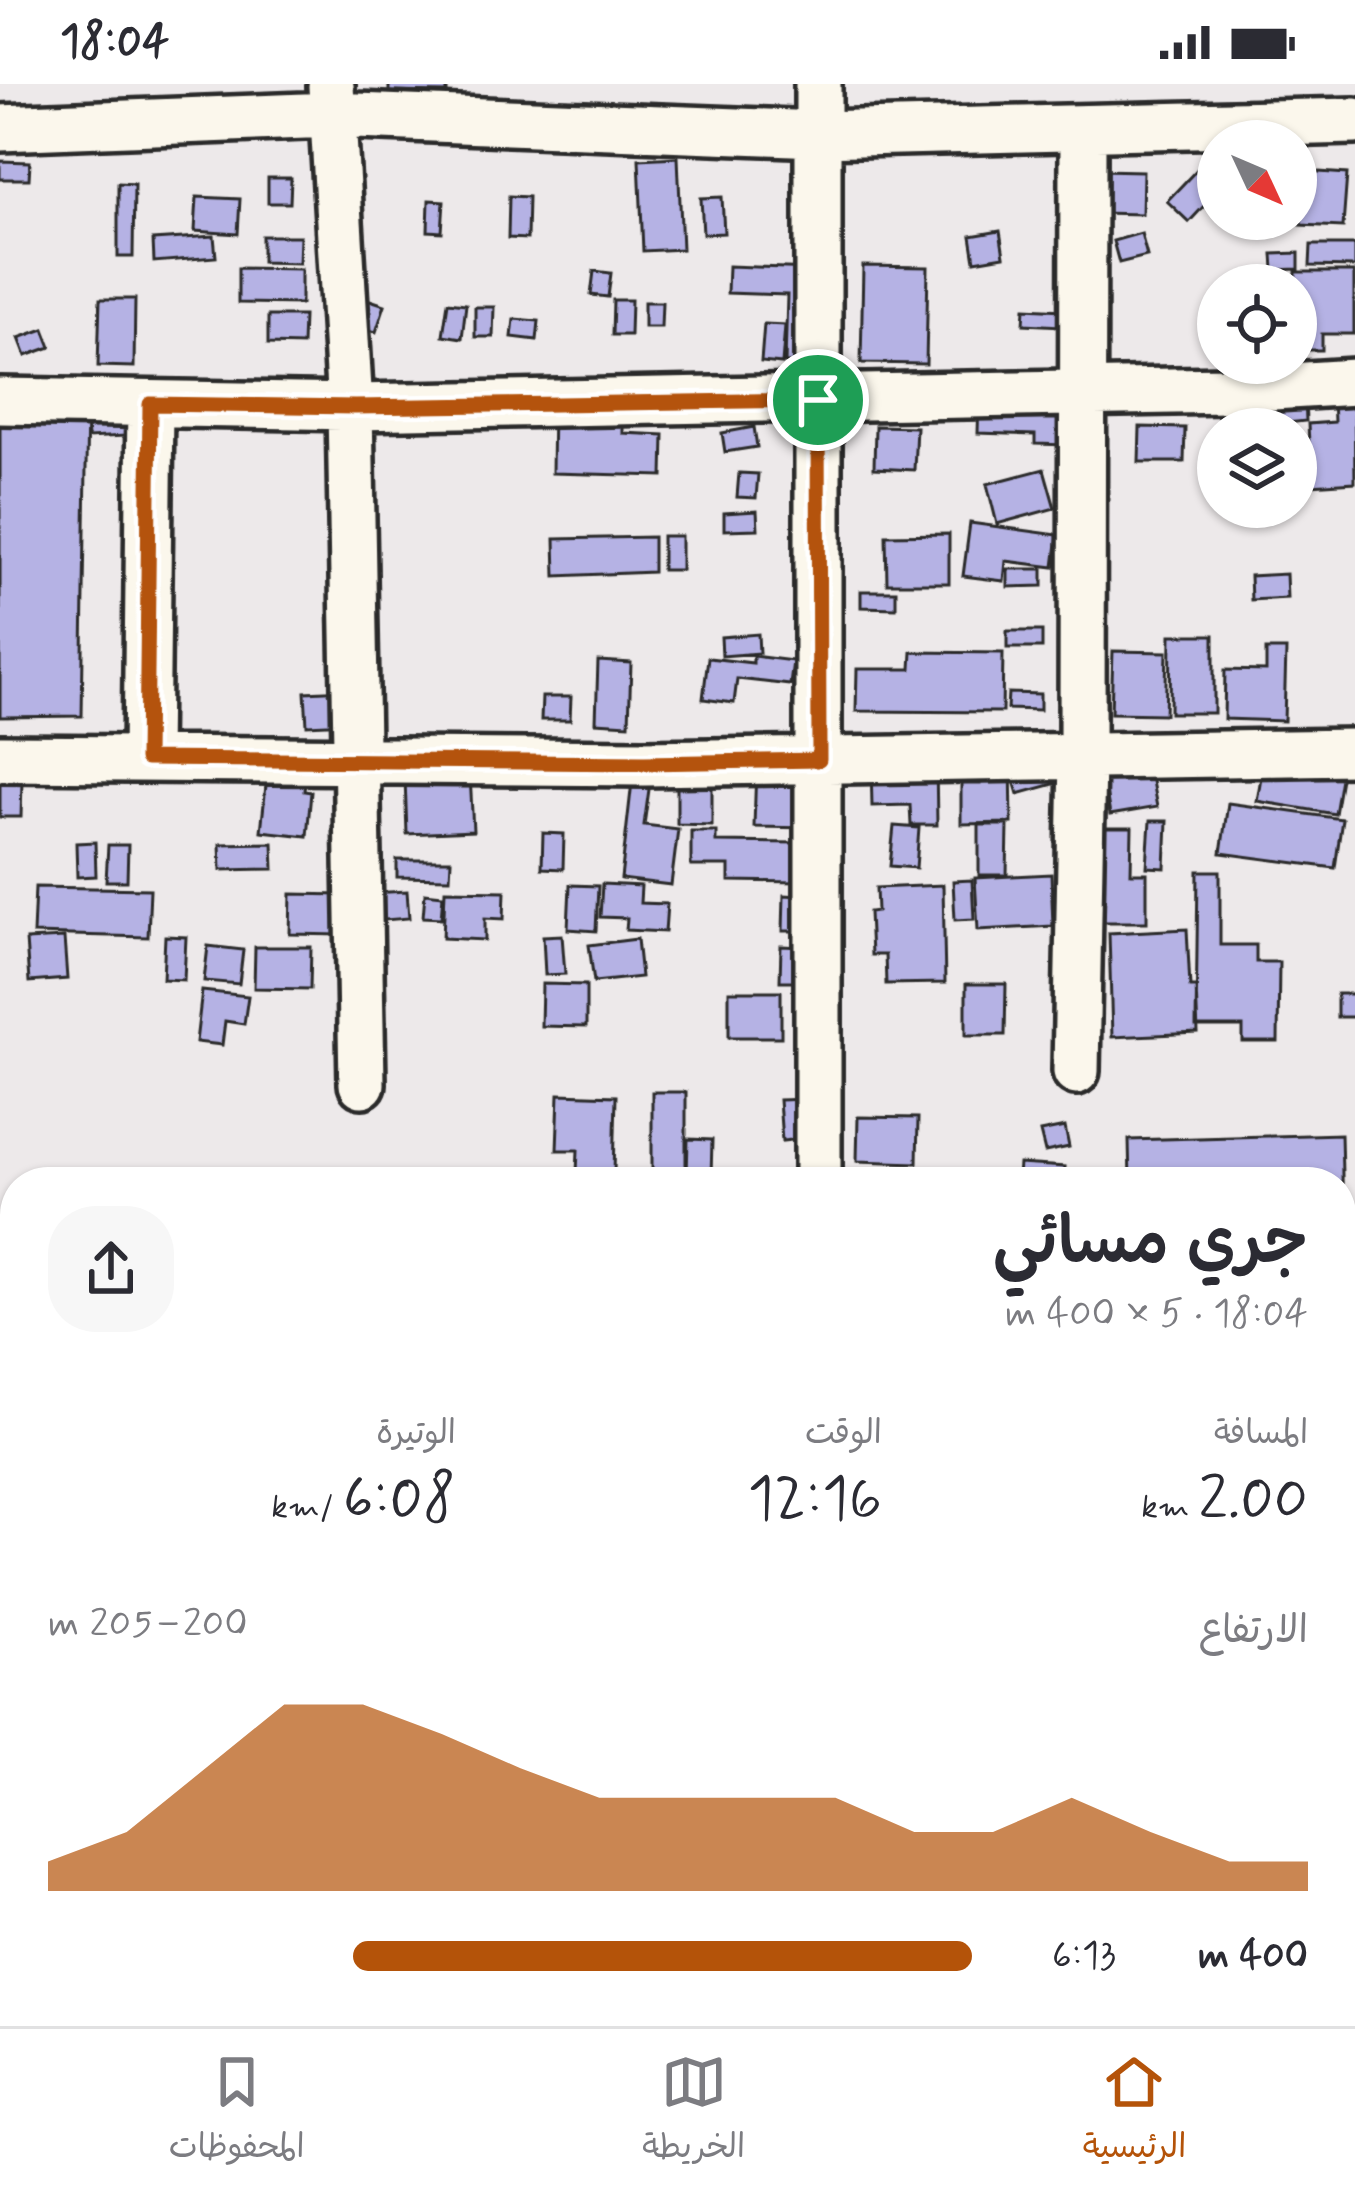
<!DOCTYPE html>
<html lang="ar">
<head>
<meta charset="utf-8">
<style>
	body { margin:0; font-family:Mynerve,"Playpen Sans Arabic",sans-serif; background:#f7f7f7; color:#2b2b33; direction:rtl; height:100vh; display:flex; flex-direction:column; font-size:45px; white-space:nowrap }
	* { box-sizing:border-box; margin:0 }
	p { font-size:39px; color:#7c7c81 }
	.icon { flex:none; width:66px; height:66px; fill:none; stroke:currentColor; stroke-width:2; stroke-linecap:round; stroke-linejoin:round }
	.map { position:relative; flex:1; overflow:hidden; direction:ltr }
	.sheet { position:absolute; left:0px; top:1083px; width:1356px; height:861px; display:flex; flex-direction:column; background:#fff; border-radius:48px 48px 0 0; box-shadow:0 3px 9px #0004; direction:rtl }
	.sheet>* { flex:none }
	.needle { width:78px; rotate:134deg }
	.controls { position:absolute; left:1197px; top:36px; display:grid; gap:24px }
	.controls a { display:grid; place-items:center; width:120px; height:120px; border-radius:50%; background:#fff; box-shadow:0 3px 9px #0004; font-size:60px }
	.pin { position:absolute; display:grid; place-items:center; width:102px; height:102px; color:#fff; margin:-51px; border:6px solid #fff; border-radius:50%; box-shadow:0 3px 12px #0007 }
	.round { display:grid; place-items:center; flex:none; width:126px; height:126px; border-radius:48px; background:#f7f7f7 }
	.headline { display:flex; align-items:center; justify-content:space-between; height:204px; padding:0 48px }
	h1 { font-size:66px; font-weight:600; line-height:90px }
	.stats { display:grid; grid-template-columns:repeat(3,1fr); gap:18px; height:204px; padding:12px 48px }
	.stats div { display:grid; align-content:center }
	.stats b { font-size:60px; font-weight:600 }
	.stats small { font-size:33px; font-weight:400 }
	.stats p { font-size:33px }
	.chart { height:336px; padding:24px 48px }
	.chart p { display:flex; justify-content:space-between }
	.chart svg { width:100%; height:216px; margin-top:12px; fill:#b45309; opacity:.7 }
	ul { padding:0 48px; list-style:none; font-size:39px }
	li { display:grid; grid-template-columns:192px 144px 1fr; align-items:center; height:90px }
	li i { height:30px; border-radius:15px; background:#b45309 }
	.status { display:flex; justify-content:space-between; align-items:center; height:84px; padding:0 60px; background:#fff; direction:ltr }
	.status svg { height:33px; fill:currentColor }
	.tab-bar { display:flex; justify-content:space-around; align-items:center; height:168px; border-top:3px solid #e1e1e2; background:#fff; font-size:33px; color:#7c7c81 }
	.tab-bar a { display:grid; justify-items:center; gap:6px }
	.tab-bar .current { color:#b45309 }
	.map>svg:first-child { display:block }
	.building { fill:#b5b2e4; stroke:#2b2b2b; stroke-width:3 }
	.lines { fill:none; stroke-linecap:round; stroke-linejoin:round }
	.minor-casing { stroke:#2b2b2b; stroke-width:54 }
	.minor { stroke:#fbf7ec; stroke-width:45 }
	.route-casing { stroke:#fff; stroke-width:24 }
	.route { stroke:#b45309; stroke-width:15 }
</style>
</head>
<body>
<div class="status"><b>18:04</b><svg viewBox="0 0 49 12"><path d="M0 12V9h3v3zM5 12V6h3v6zM10 12V3h3v9zM15 12V0h3v12zM26 1h20v11H26zM47 4h2v5h-2z"/></svg></div>
<div class="map">
<svg width="1355" height="1942" viewBox="0 0 1355 1942">
	<rect width="100%" height="100%" fill="#ede9ea"/>
	<filter id="ink" filterUnits="userSpaceOnUse"><feTurbulence type="fractalNoise" baseFrequency=".00833" numOctaves="2"/><feDisplacementMap in="SourceGraphic" scale="24" xChannelSelector="R" yChannelSelector="G"/><feConvolveMatrix kernelMatrix="1 2 1 2 8 2 1 2 1" color-interpolation-filters="sRGB"/></filter>
	<g filter="url(#ink)">
		<path class="building" d="M389,0H447V9L389,8Z
			M678,73L682,165L643,167L639,75Z
			M0,77L30,78L29,95H0Z
			M1205,77L1218,90V107L1189,138L1167,117Z
			M1099,86L1143,87L1142,130L1098,129Z
			M1304,87L1347,90L1343,143L1301,141Z
			M268,94H291L290,119H268Z
			M118,99L134,100L133,173H118Z
			M509,112L528,113L527,155L508,154Z
			M197,113L240,115L238,150L195,147Z
			M722,113L724,149L703,150L701,114Z
			M429,116L444,117L442,148L428,147Z
			M1000,147L1004,172L975,177L971,152Z
			M1141,149L1147,172L1119,179L1113,157Z
			M214,152L216,173L154,178L153,156Z
			M262,152H300L299,179L262,178Z
			M1311,161H1355V183L1310,182Z
			M1299,169V185L1274,186L1273,170Z
			M728,182L814,185L811,279H785L787,211L727,209Z
			M863,182L928,183L926,280L861,279Z
			M238,184L301,185V220L238,219Z
			M594,187L611,189L608,213L591,211Z
			M1296,188H1354V250H1322V266H1296Z
			M364,214L385,221L376,248L355,242Z
			M100,215H135L134,283L98,282Z
			M613,216H631L630,251H612Z
			M448,218L466,220L462,254L443,251Z
			M644,218H662L661,243H644Z
			M475,223H494L493,253H475Z
			M1025,224L1063,226L1062,242L1024,240Z
			M268,232H303L302,261L268,260Z
			M514,235L539,237L537,256L512,253Z
			M764,240L785,241L782,280L761,278Z
			M44,245L51,263L26,272L19,254Z
			M1354,312L1355,398L1311,401L1308,340L1334,338L1333,314Z
			M979,316L1071,319L1069,361L1035,360V351L978,349Z
			M1305,316L1306,337L1286,339V345H1265L1263,318Z
			M1236,321L1259,322L1257,345H1234Z
			M87,322L82,632L0,633V323Z
			M553,322L623,324V349L664,351L663,392L552,389Z
			M148,323L150,374L127,375L125,352L88,354L86,326Z
			M875,342L916,343L914,386L874,384Z
			M754,343L757,363L725,368L722,349Z
			M1140,343L1185,344L1184,378H1139Z
			M1044,385L1055,424L997,440L987,400Z
			M739,389L758,390L756,414L737,413Z
			M757,427L758,445L724,446V429Z
			M970,439L1058,451L1054,483L1006,477L1004,497L963,492Z
			M949,450V499H887L886,451Z
			M662,452H681V486H662Z
			M653,453V488L556,492L555,455Z
			M1008,485H1043V502L1008,503Z
			M1286,490L1287,514L1251,516L1250,492Z
			M861,507H896V524L861,523Z
			M1007,547H1042V564H1007Z
			M758,550L759,569L722,572L721,553Z
			M1171,551H1214V629H1170Z
			M1266,566H1286L1284,637L1224,635L1225,586L1266,587Z
			M1113,567L1167,568L1165,630L1111,629Z
			M912,568L1003,569L1002,628L856,627L857,585H911Z
			M753,572L793,577L790,601L737,595L734,619L703,615L708,574L753,579Z
			M598,577L631,579L629,640L596,638Z
			M346,606L348,639L307,641L305,608Z
			M1008,609L1040,610V626L1007,625Z
			M542,613H571L570,636H541Z
			M1060,677L1065,697L1018,710L1012,690Z
			M1148,677L1157,723L1110,731L1102,685Z
			M936,678L937,741H911L910,721L872,722L871,680Z
			M980,679H1011L1012,739L961,740V700H980Z
			M1263,681L1341,694L1335,730L1257,717Z
			M756,683L816,684L814,744L754,743Z
			M633,689L651,691L644,741L678,745L671,801L621,795Z
			M470,691L473,747L407,750L405,694Z
			M267,692L305,696L304,707L311,708L307,752L261,747Z
			M677,695H712V741L677,740Z
			M0,696H22L21,733H0Z
			M1228,719L1342,735L1335,784L1221,769Z
			M1150,737H1167L1165,784L1147,783Z
			M979,741H1008L1007,791H979Z
			M894,742L919,744L916,784L890,782Z
			M1101,744H1132L1131,789H1147V838H1101Z
			M691,747H716V758L802,759L801,798L729,797V782H691Z
			M543,749L564,750L563,785L542,784Z
			M95,758L96,792L77,793L76,759Z
			M273,759L274,785L221,786L220,760Z
			M108,761H128L127,797H106Z
			M397,776H451L450,794L397,793Z
			M1198,787H1220V861H1256V878H1279L1278,958H1243V943H1196Z
			M1051,790L1053,842L978,846L975,794Z
			M972,796L974,835L955,836L953,797Z
			M602,800L641,802L640,819L667,820L665,848L626,846L627,834L600,833Z
			M570,801L598,802L596,847L568,845Z
			M943,801L945,899L886,900L885,871H871L869,828L877,827L876,804Z
			M35,803L150,805L148,853L33,850Z
			M445,806L505,807L504,835L485,834V856L443,854Z
			M407,807L409,834L373,837L371,809Z
			M425,809L443,811L441,834L423,833Z
			M291,810L343,811L342,851L290,850Z
			M784,811L800,812V847H783Z
			M1187,845L1190,903H1196L1198,949L1112,953L1109,849Z
			M562,851L565,890L545,891L543,852Z
			M165,852L186,853L184,896L163,895Z
			M64,854L67,895L29,898L26,856Z
			M637,855L641,893L594,898L589,861Z
			M208,862L243,866L239,900L204,897Z
			M781,862L804,863L803,897H780Z
			M255,863H311L310,905L254,904Z
			M542,900L586,901V943L541,942Z
			M966,900H1006L1005,951H966Z
			M202,907L248,912L244,940L225,937L222,961L196,958Z
			M729,907H781V953H729Z
			M1337,910H1355V933H1337Z
			M652,1008H686V1089L652,1088Z
			M559,1010L616,1012L614,1089H577L578,1066H557Z
			M809,1015L811,1054L782,1057L779,1016Z
			M858,1033L918,1034L917,1079L857,1077Z
			M1065,1043L1069,1063L1045,1068L1040,1048Z
			M1341,1050L1346,1253H1341V1098H1130L1129,1056Z
			M688,1055L712,1056L711,1093L687,1092Z
			M1019,1080L1065,1083L1064,1095L1018,1092Z
			M15,1230V1280L9,1282L0,1267V1237Z
			M1351,1394L1355,1403V1462L1341,1468V1398Z
			M1355,1462V1531L1341,1537V1468Z
			M1355,1531V1601L1352,1602L1341,1575V1537Z
			M1352,1602L1355,1671L1341,1677V1607Z
			M1355,1671V1740L1341,1746V1677Z
			M225,1929H255L263,1942H232Z
			M379,1929H432L412,1942H387Z
			M1018,1929H1089L1097,1942H1044L1042,1937L1025,1942Z"/>
		<g class="lines">
			<g class="minor-casing">
				<path id="minor" d="M818,0V1098
					M331,2L350,323L362,1000
					M0,44L331,31L818,50L1355,37
					M0,317L355,323L1226,306L1355,298
					M0,674L644,679L1355,668
					M146,675L150,320
					M1076,987L1082,673L1083,46"/>
			</g>
			<use href="#minor" class="minor"/>
		</g>
	</g>
	<g class="lines" filter="url(#ink)">
		<g class="route-casing">
			<path id="route" d="M818,316L819,676L644,679L146,675L150,320L355,323Z"/>
		</g>
		<use href="#route" class="route"/>
	</g>
</svg>
<div class="controls">
<a><svg class="needle" viewBox="-14 -14 28 28"><path d="M0-13l5 13h-10z" fill="#e53935"/><path d="M0 13l5-13h-10z" fill="#7c7c81"/></svg></a>
<a><svg class="icon" aria-label="locate" viewBox="0 0 24 24"><circle cx="12" cy="12" r="6"/><path d="M12 2v4M12 18v4M2 12h4M18 12h4"/></svg></a>
<a><svg class="icon" aria-label="layers" viewBox="0 0 24 24"><path d="M12 4l9 5-9 5-9-5zM3 14l9 5 9-5"/></svg></a>
</div>
<div class="pin" style="left:818px;top:316px;background:#1e9e55"><svg class="icon" aria-label="arrive" viewBox="0 0 24 24"><path d="M6 21V4h12l-3 4 3 4H6"/></svg></div>
<section class="sheet">
<div class="headline"><div><h1>جري مسائي</h1><p>18:04 · 5 × 400 m</p></div><a class="round"><svg class="icon" aria-label="share" viewBox="0 0 24 24"><path d="M12 15V3M7 8l5-5 5 5M5 13v7h14v-7"/></svg></a></div>
<div class="stats">
<div><p>المسافة</p><b>2.00<small> km</small></b></div>
<div><p>الوقت</p><b>12:16</b></div>
<div><p>الوتيرة</p><b>6:08<small> /km</small></b></div>
</div>
<div class="chart"><p><span>الارتفاع</span>200–205 m</p>
<svg viewBox="0 0 160 44" preserveAspectRatio="none"><path d="M0 44V38L10 32L20 19L30 6L40 6L50 12L60 19L70 25L80 25L90 25L100 25L110 32L120 32L130 25L140 32L150 38L160 38V44z"/></svg>
</div>
<ul>
<li><b>400 m</b>6:13<i style="width:67%"></i></li>
</ul>
</section>
</div>
<nav class="tab-bar">
<a class="current"><svg class="icon" aria-label="home" viewBox="0 0 24 24"><path d="M3 11l9-7 9 7M6 9v11h12V9"/></svg>الرئيسية</a>
<a><svg class="icon" aria-label="map" viewBox="0 0 24 24"><path d="M3 6l6-2 6 2 6-2v14l-6 2-6-2-6 2zM9 4v14M15 6v14"/></svg>الخريطة</a>
<a><svg class="icon" aria-label="saved" viewBox="0 0 24 24"><path d="M7 4h10v16l-5-4-5 4z"/></svg>المحفوظات</a>
</nav>
</body>
</html>
